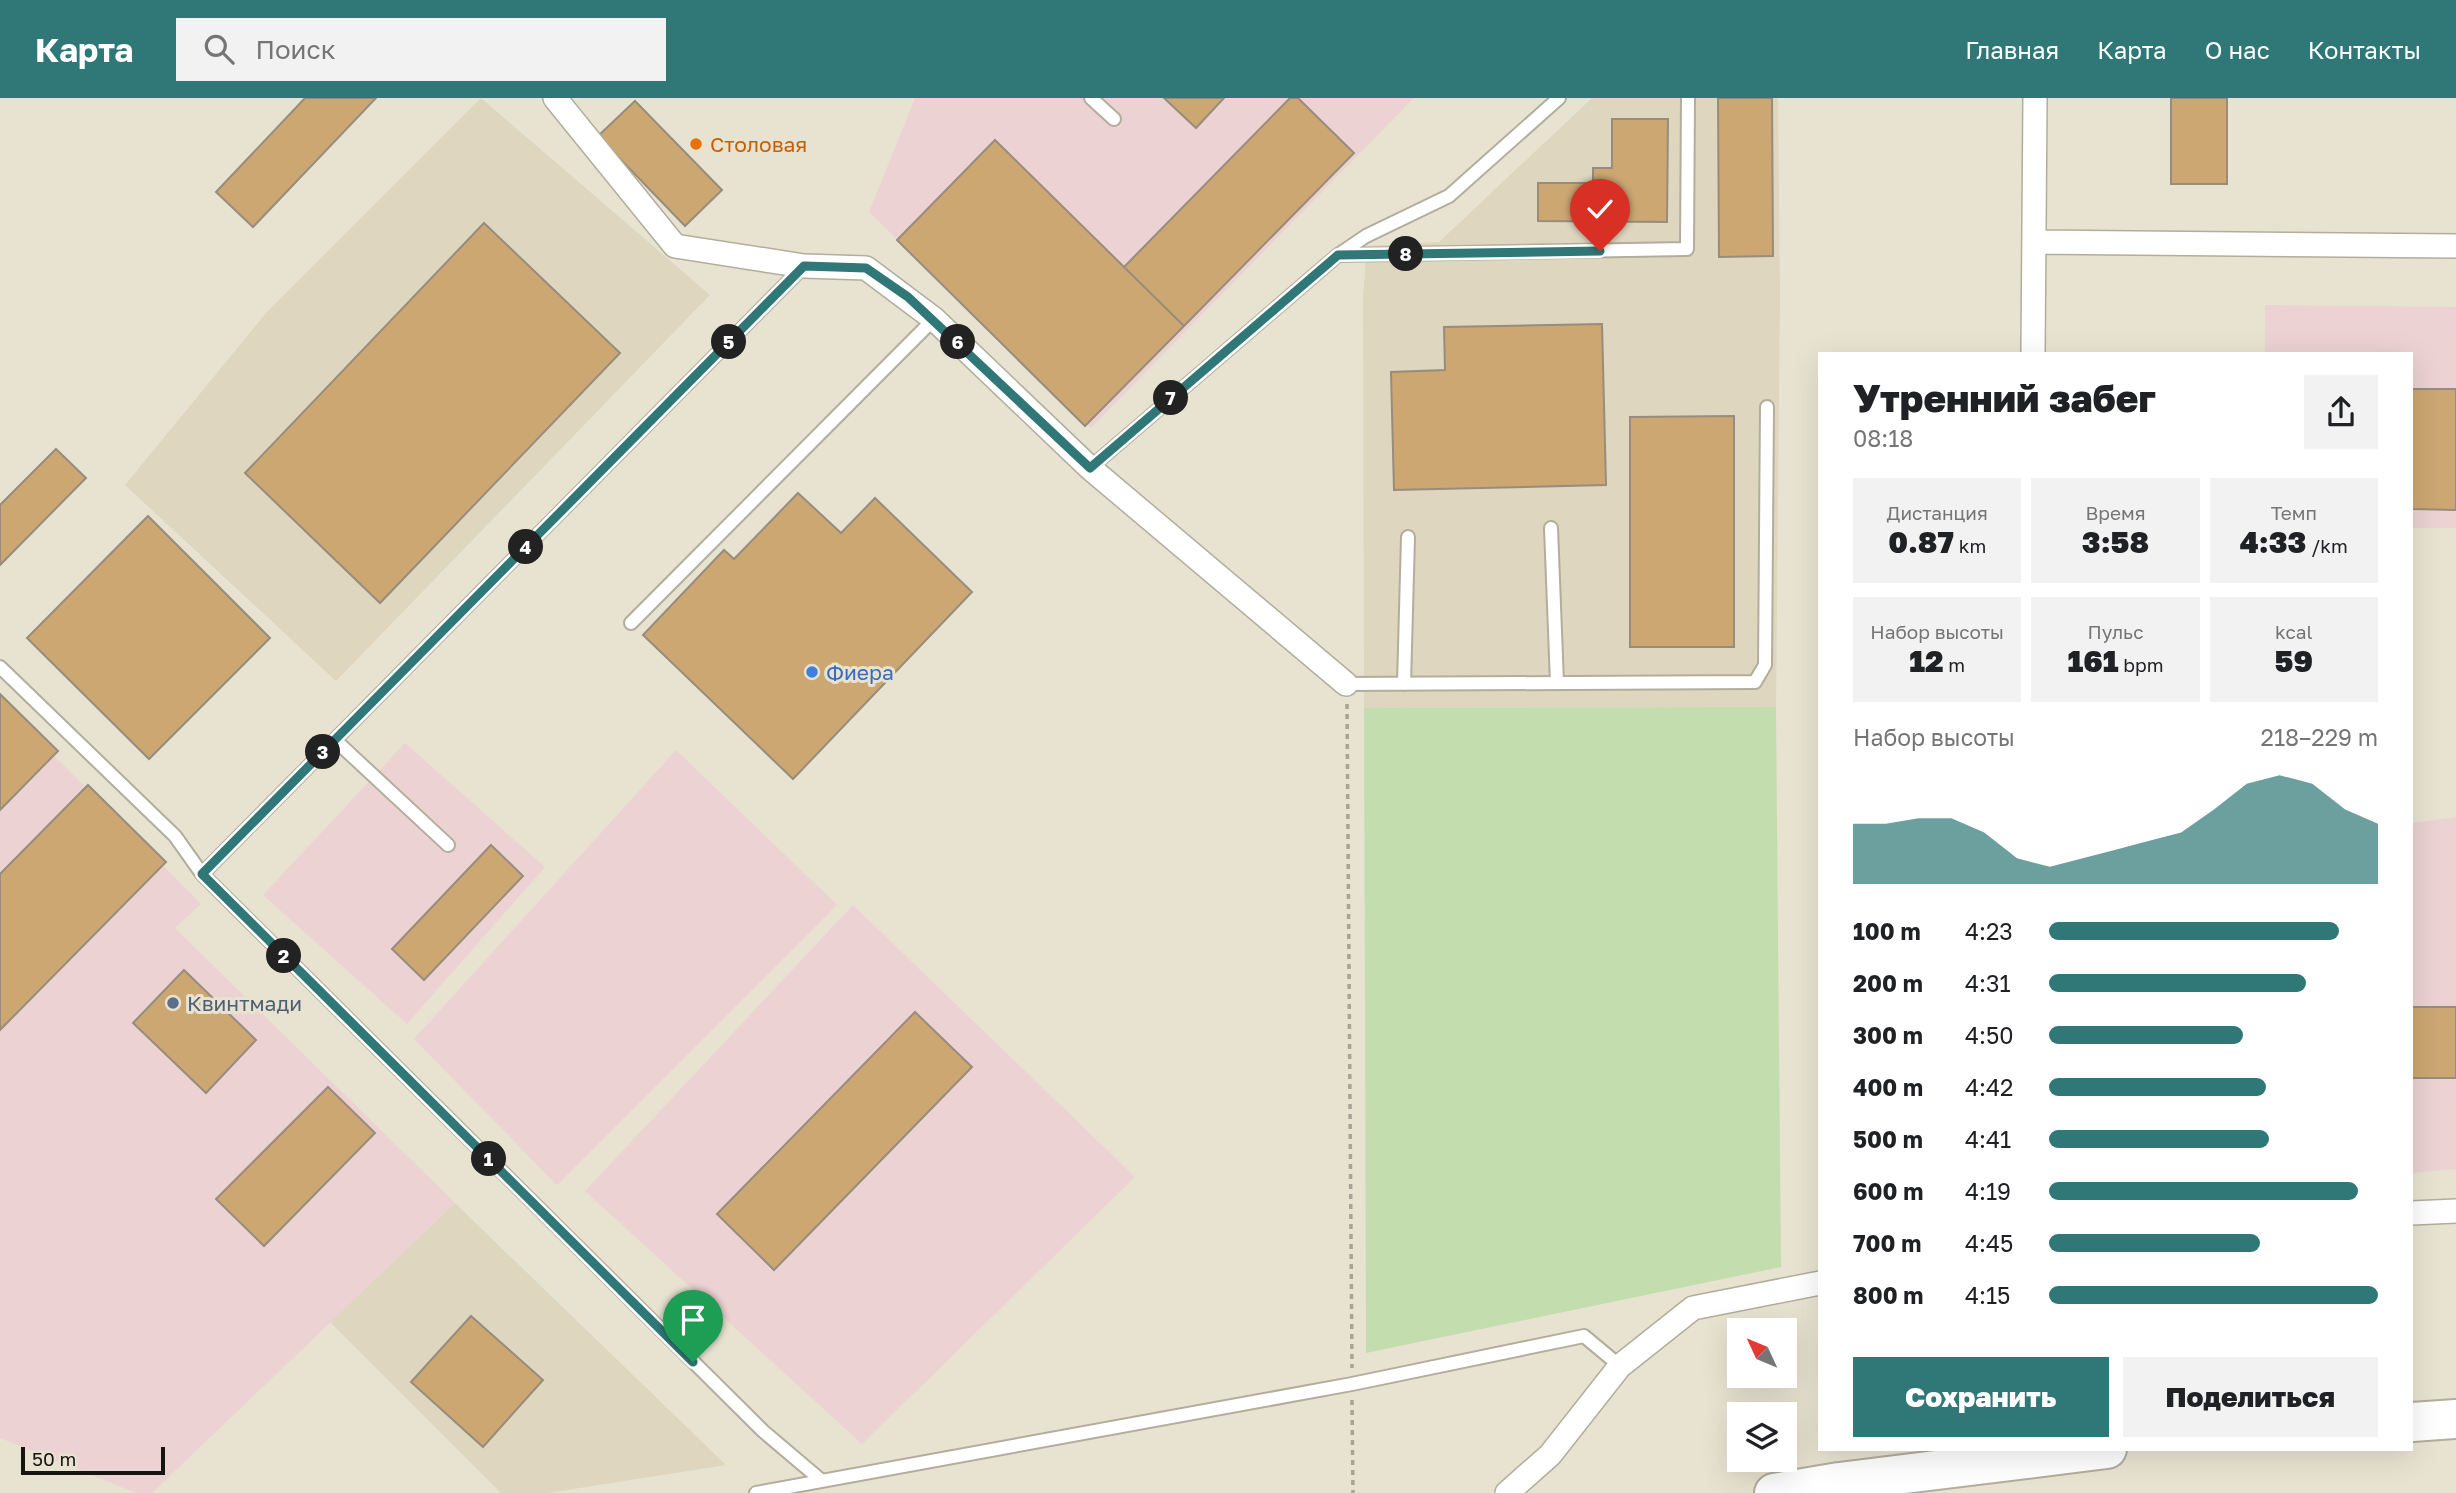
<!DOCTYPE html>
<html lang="ru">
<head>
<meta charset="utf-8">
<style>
	body { margin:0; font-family:"Golos Text",sans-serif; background:#f2f2f2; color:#202124; height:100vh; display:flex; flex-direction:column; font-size:26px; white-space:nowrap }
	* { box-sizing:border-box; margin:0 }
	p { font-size:23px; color:#757577 }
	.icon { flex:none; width:38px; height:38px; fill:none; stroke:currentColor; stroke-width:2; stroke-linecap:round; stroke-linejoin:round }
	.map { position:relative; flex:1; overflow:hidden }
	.details { position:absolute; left:1818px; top:254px; width:595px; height:1099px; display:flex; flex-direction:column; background:#fff; border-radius:0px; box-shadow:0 7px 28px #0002 }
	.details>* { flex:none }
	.needle { width:46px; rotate:314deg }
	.buttons { position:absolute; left:1727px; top:1220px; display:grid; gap:14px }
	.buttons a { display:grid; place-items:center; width:70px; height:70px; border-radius:0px; background:#fff; box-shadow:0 7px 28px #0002; font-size:35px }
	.scale { position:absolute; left:21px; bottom:18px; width:144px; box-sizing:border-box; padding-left:7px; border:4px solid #17150f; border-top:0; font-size:19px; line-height:24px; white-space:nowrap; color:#17150f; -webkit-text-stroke:5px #e8e3d1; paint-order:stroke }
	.pin { position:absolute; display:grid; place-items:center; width:60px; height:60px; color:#fff; margin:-72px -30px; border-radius:50% 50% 50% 0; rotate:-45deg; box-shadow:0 0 7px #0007 }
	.pin .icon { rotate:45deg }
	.km { position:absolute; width:35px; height:35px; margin:-18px; border-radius:50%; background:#222; color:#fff; font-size:19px; line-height:35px; text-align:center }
	.round { display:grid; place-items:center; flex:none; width:74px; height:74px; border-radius:0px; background:#f2f2f2 }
	.summary { display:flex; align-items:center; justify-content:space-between; height:119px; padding:0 35px }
	h1 { font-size:38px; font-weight:800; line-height:52px }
	.metrics { display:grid; grid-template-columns:repeat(3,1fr); gap:10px; height:119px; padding:7px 35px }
	.metrics div { display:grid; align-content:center; border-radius:0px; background:#f2f2f2; text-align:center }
	.metrics b { font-size:30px; font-weight:800 }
	.metrics small { font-size:19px; font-weight:400 }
	.metrics p { font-size:19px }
	.chart { height:196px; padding:14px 35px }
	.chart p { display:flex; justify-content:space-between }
	.chart svg { width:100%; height:126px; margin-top:7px; fill:#2f7877; opacity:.7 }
	.button { display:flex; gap:14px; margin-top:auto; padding:14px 35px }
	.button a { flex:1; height:80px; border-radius:0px; background:#2f7877; color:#fff; font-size:28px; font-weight:800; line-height:80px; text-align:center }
	.button a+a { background:#f2f2f2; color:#202124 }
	ul { padding:0 35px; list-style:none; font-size:23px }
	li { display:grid; grid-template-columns:112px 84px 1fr; align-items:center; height:52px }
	li i { height:18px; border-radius:9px; background:#2f7877 }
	header { display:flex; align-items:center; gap:42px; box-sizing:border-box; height:98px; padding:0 35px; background:#2f7877; color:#fff }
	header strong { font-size:33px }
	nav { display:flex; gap:38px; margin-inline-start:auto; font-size:24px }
	.search { width:490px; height:63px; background:#f2f2f2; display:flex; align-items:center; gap:18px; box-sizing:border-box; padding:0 24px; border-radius:0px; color:#757577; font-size:26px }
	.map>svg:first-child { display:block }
	.built { fill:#ded6be }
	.industrial { fill:#ecd2d2 }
	.green { fill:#c4ddae }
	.building { fill:#cca772; stroke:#978c7e; stroke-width:2 }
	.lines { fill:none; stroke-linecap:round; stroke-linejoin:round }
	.service-casing { stroke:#b2ad9c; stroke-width:16 }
	.minor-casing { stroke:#b2ad9c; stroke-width:26 }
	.trunk-casing { stroke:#b2ad9c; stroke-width:42 }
	.path { stroke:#a7a395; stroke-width:3.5; stroke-dasharray:5 5; stroke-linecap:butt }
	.service { stroke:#fff; stroke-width:12 }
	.minor { stroke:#fff; stroke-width:23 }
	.trunk { stroke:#fff; stroke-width:38 }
	.route-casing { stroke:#fff; stroke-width:14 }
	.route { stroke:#2f7877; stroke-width:9 }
	.food-dot { fill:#e8710a; stroke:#e8e3d1; stroke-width:2.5 }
	.shop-dot { fill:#3f7fe0; stroke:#e8e3d1; stroke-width:2.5 }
	.service-dot { fill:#5c6f8a; stroke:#e8e3d1; stroke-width:2.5 }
	.labels { text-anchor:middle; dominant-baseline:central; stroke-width:6; stroke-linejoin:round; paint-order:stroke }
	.food-label { font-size:21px; fill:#c56008; stroke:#e8e3d1; text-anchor:start }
	.shop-label { font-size:21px; fill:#366cbe; stroke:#e8e3d1; text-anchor:start }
	.service-label { font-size:21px; fill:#4e5e75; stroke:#e8e3d1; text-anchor:start }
</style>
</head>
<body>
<header>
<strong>Карта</strong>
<div class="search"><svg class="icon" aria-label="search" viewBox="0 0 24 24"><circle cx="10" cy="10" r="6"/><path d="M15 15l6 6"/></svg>Поиск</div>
<nav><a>Главная</a><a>Карта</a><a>О нас</a><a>Контакты</a></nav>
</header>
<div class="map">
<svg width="2456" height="1395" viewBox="0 0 2456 1395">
	<rect width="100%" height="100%" fill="#e8e3d1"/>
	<path class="built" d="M481,0L710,197L336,583L125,387L266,215Z
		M1592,0H1778L1780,195L1776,609L1364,610L1363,199L1367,148L1439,144Z
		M455,1105L726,1367L548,1395H501L330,1224Z"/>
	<path class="industrial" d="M915,0H1414L1091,330L869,114Z
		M2265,207L2456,209V430H2412V256L2265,255Z
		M0,603L201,806L175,830L455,1105L152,1395H136L0,1340Z
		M405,645L545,769L407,926L263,797Z
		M676,652L837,807L557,1087L414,941Z
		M2456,719V1071L2412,1075V725Z
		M853,807L1135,1079L862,1346L585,1093Z"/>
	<path class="green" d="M1776,609L1781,1169L1366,1255L1364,610Z"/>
	<path class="building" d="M305,0H376L253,129L216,94Z
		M1164,0H1224L1196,30Z
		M1290,0H1298L1354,55L1184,228L1124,169Z
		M1718,0H1772L1773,158L1719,159Z
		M2171,0H2227V86H2171Z
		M635,3L722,92L685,128L598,38Z
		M1612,21H1668L1667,124L1538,123V85H1593V70H1612Z
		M995,42L1184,228L1085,328L897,142Z
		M484,125L620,255L380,505L245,375Z
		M1602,226L1606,387L1394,392L1391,274L1445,272L1444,229Z
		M2412,291H2456V412L2412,411Z
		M1734,318V549H1630V319Z
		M56,351L86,380L0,467V407Z
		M798,395L841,435L875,400L972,494L793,681L643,537L724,452L734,461Z
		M148,418L270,540L149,661L27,540Z
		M0,596L58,653L0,712Z
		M88,687L166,764L0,932V776Z
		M491,747L523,778L424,882L392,851Z
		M184,872L256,942L206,995L133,925Z
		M2412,909H2456V980H2412Z
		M915,914L972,969L774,1172L717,1116Z
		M328,989L375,1035L264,1148L216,1101Z
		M471,1218L543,1282L483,1349L411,1284Z"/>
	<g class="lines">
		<g class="service-casing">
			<path id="service" d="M1091,0L1114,21
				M1338,157L1366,138L1449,98L1559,0
				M1090,370L1338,157L1687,151L1688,0
				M1551,430L1557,585
				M631,525L934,221
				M0,569L175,738L202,776L763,1333L822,1383
				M1346,586L1755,584L1765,567L1767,309
				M1404,586L1408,439
				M335,642L448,747
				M202,776L804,168
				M756,1395L1352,1286L1584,1238L1620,1268"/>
		</g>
		<g class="minor-casing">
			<path id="minor" d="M555,0L675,148L804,168L866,170L934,221L1090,370L1346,586
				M2034,144L2456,148
				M2033,256L2035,0
				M2412,1115L2456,1113
				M1507,1395L1550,1357L1620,1268L1693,1210L1820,1185"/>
		</g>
		<g class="trunk-casing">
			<path id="trunk" d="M2412,1324L2456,1321
				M1774,1395L1839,1384L2107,1351"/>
		</g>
		<path class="path" d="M1347,606L1352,1270
			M1352,1302L1353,1395"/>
		<use href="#service" class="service"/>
		<use href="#minor" class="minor"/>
		<use href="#trunk" class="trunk"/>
	</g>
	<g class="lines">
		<g class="route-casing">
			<path id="route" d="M693,1264L202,776L804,168L866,170L908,199L1090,370L1338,157L1600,153"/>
		</g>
		<use href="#route" class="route"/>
	</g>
	<circle class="food-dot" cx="696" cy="46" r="7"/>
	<circle class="shop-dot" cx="812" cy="574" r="7"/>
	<circle class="service-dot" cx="173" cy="905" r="7"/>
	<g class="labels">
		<g class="food-label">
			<text x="710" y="46">Столовая</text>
		</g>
		<g class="shop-label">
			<text x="826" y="574">Фиера</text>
		</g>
		<g class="service-label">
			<text x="187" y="905">Квинтмади</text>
		</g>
	</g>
</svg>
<div class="buttons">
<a><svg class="needle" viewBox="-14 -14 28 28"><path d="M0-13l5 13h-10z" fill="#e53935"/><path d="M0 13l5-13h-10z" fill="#757577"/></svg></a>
<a><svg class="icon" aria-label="layers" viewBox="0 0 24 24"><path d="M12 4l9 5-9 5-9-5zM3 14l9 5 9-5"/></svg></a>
</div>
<div class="scale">50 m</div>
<div class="pin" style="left:693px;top:1264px;background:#1e9e55"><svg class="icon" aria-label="arrive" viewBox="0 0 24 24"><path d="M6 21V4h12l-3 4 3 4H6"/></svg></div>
<div class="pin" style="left:1600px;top:153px;background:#d93025"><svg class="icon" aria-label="check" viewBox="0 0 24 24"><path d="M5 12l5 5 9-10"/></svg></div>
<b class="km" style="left:489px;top:1061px">1</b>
<b class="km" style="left:284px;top:858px">2</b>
<b class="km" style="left:323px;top:654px">3</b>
<b class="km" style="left:526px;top:449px">4</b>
<b class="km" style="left:729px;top:244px">5</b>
<b class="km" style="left:958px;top:244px">6</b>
<b class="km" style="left:1171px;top:300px">7</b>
<b class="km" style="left:1406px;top:156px">8</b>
<section class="details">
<div class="summary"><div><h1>Утренний забег</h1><p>08:18</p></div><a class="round"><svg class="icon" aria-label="share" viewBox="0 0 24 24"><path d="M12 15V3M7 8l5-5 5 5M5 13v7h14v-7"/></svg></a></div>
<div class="metrics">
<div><p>Дистанция</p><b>0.87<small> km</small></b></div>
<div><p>Время</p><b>3:58</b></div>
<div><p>Темп</p><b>4:33<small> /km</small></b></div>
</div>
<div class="metrics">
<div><p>Набор высоты</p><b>12<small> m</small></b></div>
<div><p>Пульс</p><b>161<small> bpm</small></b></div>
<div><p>kcal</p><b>59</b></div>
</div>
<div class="chart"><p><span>Набор высоты</span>218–229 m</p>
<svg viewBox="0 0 160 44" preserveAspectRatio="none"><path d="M0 44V23L10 23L20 21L30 21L40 26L50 35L60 38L70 35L80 32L90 29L100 26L110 18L120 9L130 6L140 9L150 18L160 23V44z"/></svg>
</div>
<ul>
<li><b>100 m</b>4:23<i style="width:88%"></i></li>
<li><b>200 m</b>4:31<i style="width:78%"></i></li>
<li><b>300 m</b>4:50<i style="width:59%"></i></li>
<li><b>400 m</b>4:42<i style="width:66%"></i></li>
<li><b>500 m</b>4:41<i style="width:67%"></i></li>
<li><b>600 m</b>4:19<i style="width:94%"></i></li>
<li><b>700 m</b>4:45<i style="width:64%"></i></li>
<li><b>800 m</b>4:15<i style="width:100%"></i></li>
</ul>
<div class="button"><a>Сохранить</a><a>Поделиться</a></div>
</section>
</div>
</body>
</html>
